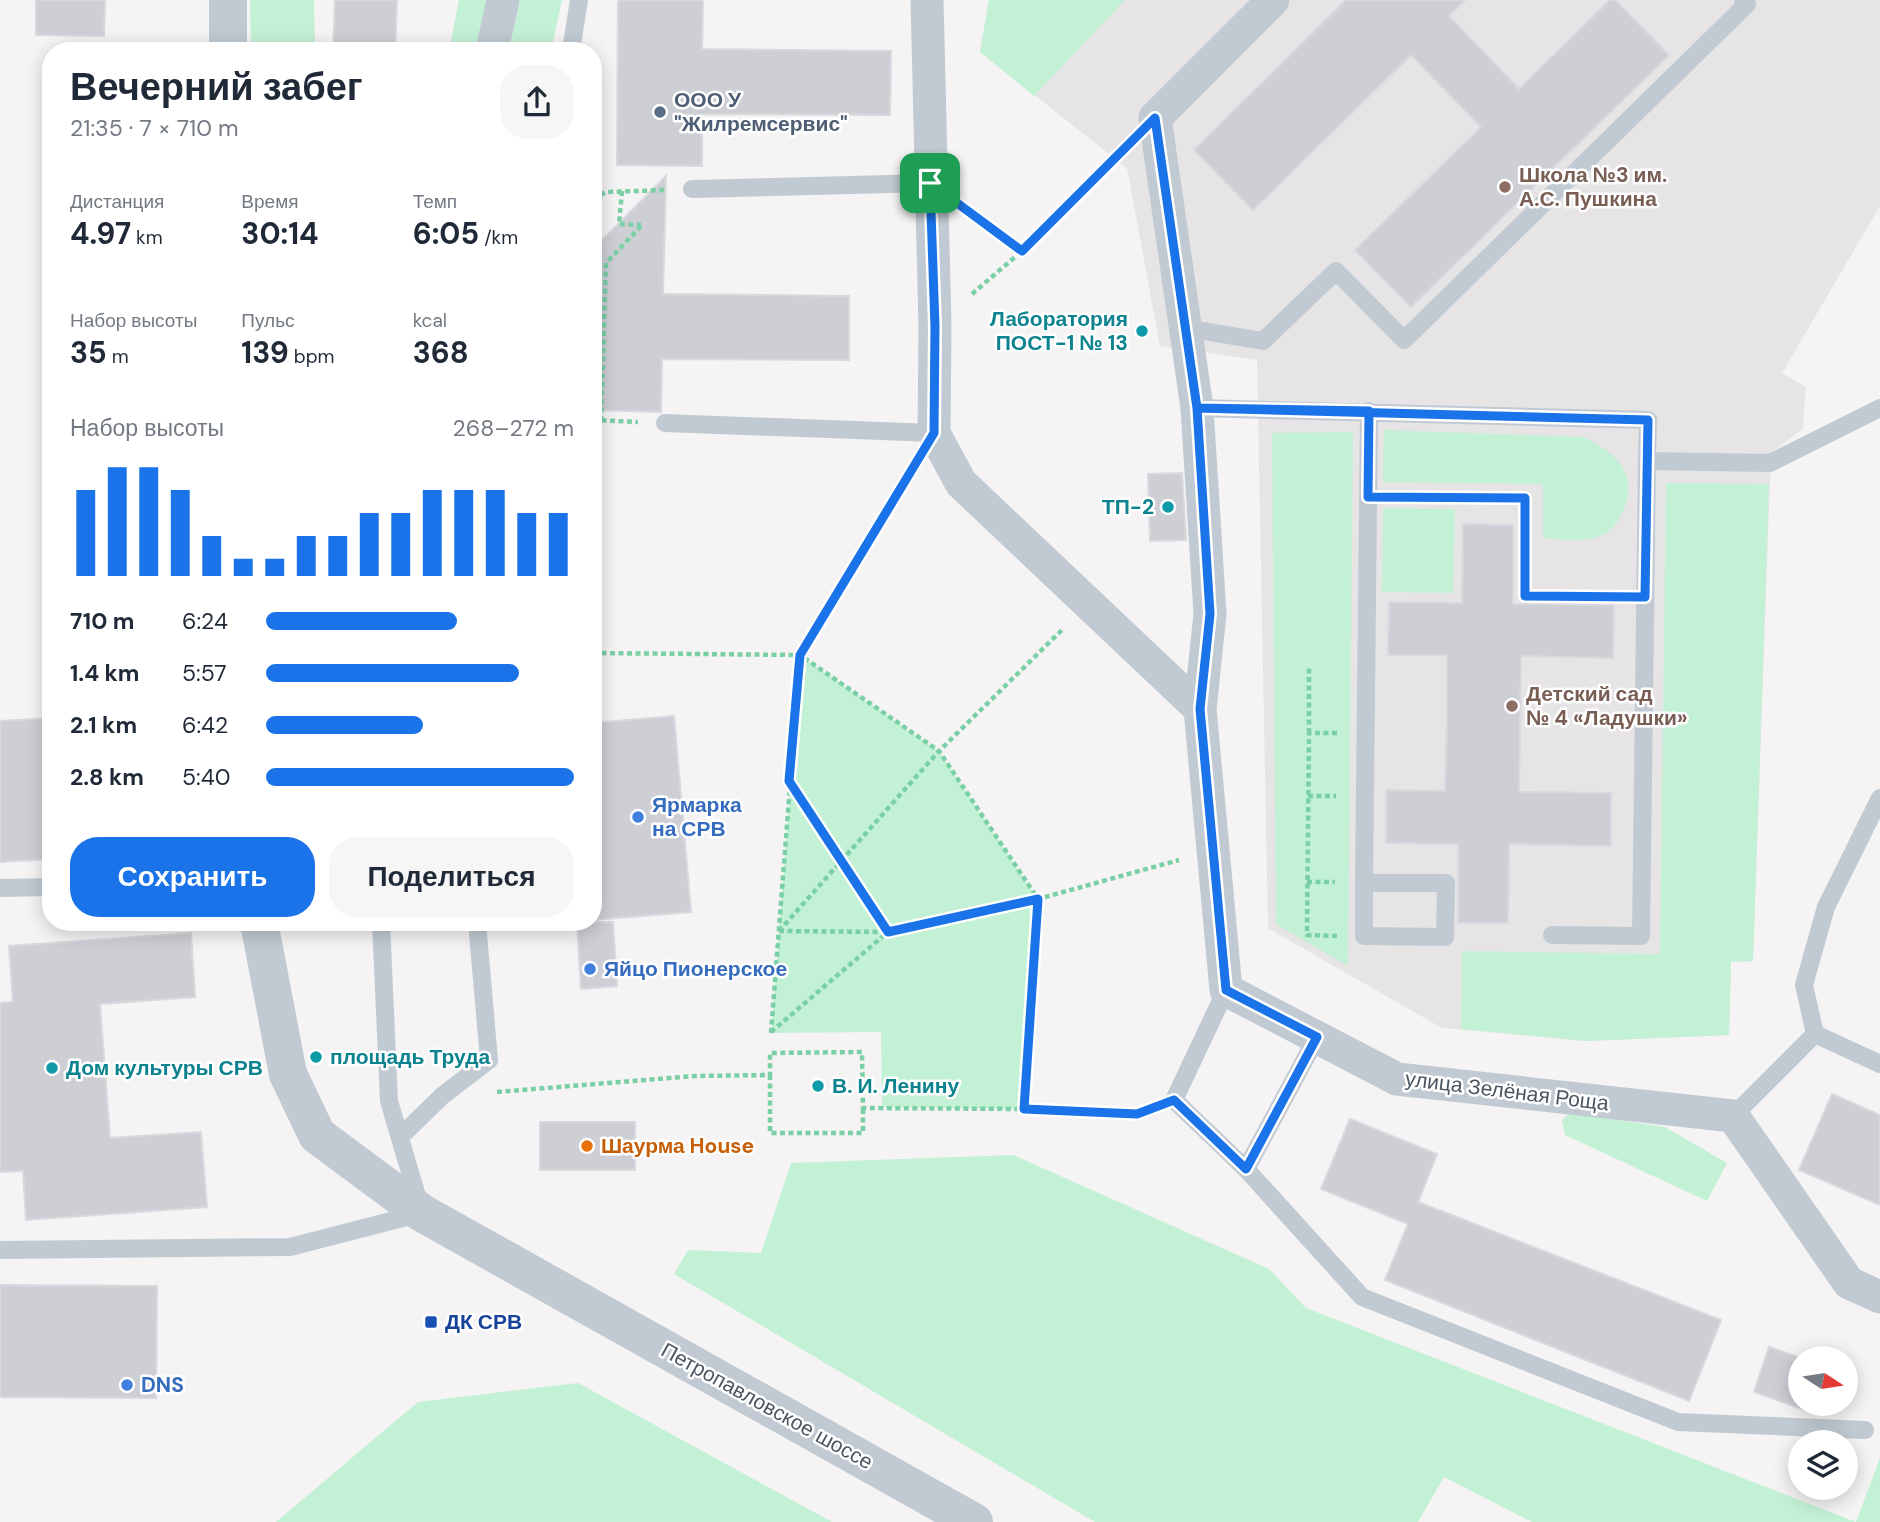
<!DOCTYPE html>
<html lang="ru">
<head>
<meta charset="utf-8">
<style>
	body { margin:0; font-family:"DM Sans",sans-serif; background:#f6f6f7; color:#1f2937; height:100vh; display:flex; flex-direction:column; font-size:26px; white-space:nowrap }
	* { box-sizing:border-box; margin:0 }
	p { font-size:23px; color:#747a83 }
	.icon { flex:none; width:38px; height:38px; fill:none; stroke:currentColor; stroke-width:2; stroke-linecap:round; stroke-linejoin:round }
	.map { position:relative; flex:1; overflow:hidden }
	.panel { position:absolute; left:42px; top:42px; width:560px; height:889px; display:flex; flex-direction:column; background:#fff; border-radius:28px; box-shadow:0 4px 18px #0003 }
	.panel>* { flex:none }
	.needle { width:46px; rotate:102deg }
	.controls { position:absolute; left:1788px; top:1346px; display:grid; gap:14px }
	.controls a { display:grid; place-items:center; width:70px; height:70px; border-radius:50%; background:#fff; box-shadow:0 4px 18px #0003; font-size:35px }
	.pin { position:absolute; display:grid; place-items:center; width:60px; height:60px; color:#fff; margin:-30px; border-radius:14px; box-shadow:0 4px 10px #0006 }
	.round { display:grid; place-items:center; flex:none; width:74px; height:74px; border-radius:28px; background:#f6f6f7 }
	.head { display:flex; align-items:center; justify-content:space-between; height:119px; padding:0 28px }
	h1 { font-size:38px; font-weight:700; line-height:52px }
	.stats { display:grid; grid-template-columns:repeat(3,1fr); gap:10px; height:119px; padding:7px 28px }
	.stats div { display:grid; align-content:center }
	.stats b { font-size:30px; font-weight:700 }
	.stats small { font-size:19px; font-weight:400 }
	.stats p { font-size:19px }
	.chart { height:196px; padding:14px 28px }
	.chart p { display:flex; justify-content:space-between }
	.chart svg { width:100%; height:126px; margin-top:7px; stroke:#1a73e8; stroke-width:6 }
	.cta { display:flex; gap:14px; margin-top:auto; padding:14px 28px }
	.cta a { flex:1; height:80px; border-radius:28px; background:#1a73e8; color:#fff; font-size:28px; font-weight:700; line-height:80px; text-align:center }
	.cta a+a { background:#f6f6f7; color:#1f2937 }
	ul { padding:0 28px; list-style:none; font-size:23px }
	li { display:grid; grid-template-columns:112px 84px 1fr; align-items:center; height:52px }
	li i { height:18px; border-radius:9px; background:#1a73e8 }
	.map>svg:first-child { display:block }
	.education { fill:#e6e4e5 }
	.green { fill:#c3f1d5 }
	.building { fill:#cdcfd5; stroke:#d7d9de; stroke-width:2 }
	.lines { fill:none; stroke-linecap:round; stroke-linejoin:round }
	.path { stroke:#7ad0a6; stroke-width:4.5; stroke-dasharray:5 3.5; stroke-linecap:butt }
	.service { stroke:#c1cad2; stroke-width:18 }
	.minor { stroke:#c1cad2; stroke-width:33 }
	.tertiary { stroke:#c1cad2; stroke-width:38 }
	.route-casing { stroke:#fff; stroke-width:14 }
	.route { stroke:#1a73e8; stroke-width:9 }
	.service-dot { fill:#5c6f8a; stroke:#fff; stroke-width:2.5 }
	.education-dot { fill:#8d6e63; stroke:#fff; stroke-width:2.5 }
	.culture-dot { fill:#0f9aa8; stroke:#fff; stroke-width:2.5 }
	.shop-dot { fill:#3f7fe0; stroke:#fff; stroke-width:2.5 }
	.food-dot { fill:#e8710a; stroke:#fff; stroke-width:2.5 }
	.transit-dot { fill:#1a4fb4; stroke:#fff; stroke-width:2.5 }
	.labels { text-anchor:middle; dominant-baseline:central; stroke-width:5; stroke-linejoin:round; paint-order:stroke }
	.service-label { font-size:21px; font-weight:bold; fill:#4e5e75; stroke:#fff; text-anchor:start }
	.education-label { font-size:21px; font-weight:bold; fill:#785e54; stroke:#fff; text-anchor:start }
	.culture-label { font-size:21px; font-weight:bold; fill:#0d838f; stroke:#fff; text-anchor:start }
	.shop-label { font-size:21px; font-weight:bold; fill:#366cbe; stroke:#fff; text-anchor:start }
	.street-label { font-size:21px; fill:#4a5661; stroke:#fff }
	.food-label { font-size:21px; font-weight:bold; fill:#c56008; stroke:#fff; text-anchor:start }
	.transit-label { font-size:21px; font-weight:bold; fill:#164399; stroke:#fff; text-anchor:start }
</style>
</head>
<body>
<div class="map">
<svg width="1880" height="1522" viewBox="0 0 1880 1522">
	<rect width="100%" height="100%" fill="#f5f3f3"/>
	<path class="education" d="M989,0H1880V206L1782,373L1806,387L1803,428L1771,453L1753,961L1731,962L1729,1035L1586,1041L1442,1028L1268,928L1257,360L1160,346L1127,168L980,52Z"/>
	<path class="green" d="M250,0H314L315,51H251Z
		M459,0H489L480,51H449Z
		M520,0H562L551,51H509Z
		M989,0H1125L1034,96L980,52Z
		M1384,430L1583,437C1617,453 1639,474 1623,511C1618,521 1612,531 1602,535C1585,543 1561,539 1543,538V484L1383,482Z
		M1353,432L1348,966L1276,924L1272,433Z
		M1666,483L1769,484L1753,961L1731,962L1729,1035L1586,1041L1461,1029L1462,951L1660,954Z
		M1383,508L1455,509L1453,593L1382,592Z
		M800,655L939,751L1038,899L1024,1109L882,1107L881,1032L771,1033Z
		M1570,1113L1665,1127L1727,1163L1707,1201L1565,1135L1562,1120Z
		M1013,1155L1269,1269L1306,1308L1856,1522L1880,1458V1522H1532L1444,1477L1418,1522H1095L674,1274L688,1250L761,1253L791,1163Z
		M578,1383L832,1522H276L418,1402Z"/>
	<path class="building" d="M36,0H105L104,36L36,35Z
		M335,0H397L395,51H333Z
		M618,0H703L702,49L891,51L890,115L702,114V166L617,165Z
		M1346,0H1465L1449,16L1519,89L1610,0H1615L1669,55L1411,307L1355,250L1481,127L1411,55L1253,210L1194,150Z
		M666,176L663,294L849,296V360L662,359L661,412L593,410V249Z
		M1182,473L1186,540L1150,541L1148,474Z
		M1463,524L1513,525V604L1614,605L1613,658L1521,656L1519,792L1611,793V846L1509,844L1508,923H1458V844L1386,843V790L1445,791L1447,723V655H1388L1389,602L1462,603Z
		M674,716L691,912L593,920V723Z
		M51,718V859L0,862V721Z
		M577,922H613L617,986L581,989Z
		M191,933L195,997L100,1004L110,1138L201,1132L207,1207L26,1220L23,1171L0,1172V1003L13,1002L9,946Z
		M1832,1094L1880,1115V1205L1799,1170Z
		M1350,1119L1437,1154L1418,1202L1721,1320L1689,1401L1385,1280L1408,1224L1321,1189Z
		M540,1122H635V1170H540Z
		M0,1285L157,1286L156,1398L0,1397Z
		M1769,1347L1801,1358V1404H1817L1814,1413L1754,1392Z"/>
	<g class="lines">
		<path class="path" d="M622,191L619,224L641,225
			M593,199L606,192L667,190
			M970,212L1022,251L1123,150
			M972,294L1022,251
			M593,420L638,422
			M601,421L606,263L642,225
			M1397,497L1526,498L1525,595L1619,596
			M593,653L800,655L939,751L1038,899L1024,1109
			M1309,733V667
			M1337,733H1309L1307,935L1337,936
			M1308,796H1336
			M1307,882H1335
			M779,931L939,751L1063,629
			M779,931L888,932L789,781
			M771,1032L888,932L1038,899L1179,860
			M771,1033L800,655L912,470
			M770,1075V1133H863V1108
			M497,1092L694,1076L770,1075V1053L862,1052L863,1108L1024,1109L1137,1114L1150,1109"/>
		<path class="service" d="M571,51L579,0
			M692,189L930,183
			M1186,328L1263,341L1336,271L1404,340L1747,4L1743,0
			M1197,408L1648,420L1647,461L1770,463L1880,408
			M665,423L934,433
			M1364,883H1446L1445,937L1364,936V883L1369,411
			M0,888L51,887
			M1552,935L1641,936L1647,461
			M1226,990L1174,1100L1246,1169L1362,1297L1678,1422L1865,1430
			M1815,1034L1804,985L1826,907L1880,798
			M1733,1116L1815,1034L1880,1064
			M400,1137L442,1096L489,1060L477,922
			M1246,1169L1317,1037
			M0,1250L290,1247L422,1213L389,1101L381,922"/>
		<path class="minor" d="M927,0L935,326L934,433L961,483L1200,709
			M1273,0L1155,118L1197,408L1210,614L1200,709L1226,990L1397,1079L1733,1116L1849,1283L1880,1297
			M492,51L503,0"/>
		<path class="tertiary" d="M228,51V0
			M259,922L288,1074L317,1135L422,1213L974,1522"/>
	</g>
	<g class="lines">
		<g class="route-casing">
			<path id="route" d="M930,183L935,326L934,433L800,655L789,781L888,932L1038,899L1024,1109L1137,1114L1174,1100L1246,1169L1317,1037L1226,990L1200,709L1210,614L1197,408L1648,420L1645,597L1525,596V498L1368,497L1369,411L1197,408L1155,118L1022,251L930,183"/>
		</g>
		<use href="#route" class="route"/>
	</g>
	<circle class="service-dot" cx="660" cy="112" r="7"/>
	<g class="education-dot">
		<circle cx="1505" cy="187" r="7"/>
		<circle cx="1512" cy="706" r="7"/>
	</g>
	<g class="culture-dot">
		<circle cx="1142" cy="331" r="7"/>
		<circle cx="1168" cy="507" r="7"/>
		<circle cx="316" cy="1057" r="7"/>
		<circle cx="52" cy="1068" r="7"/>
		<circle cx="818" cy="1086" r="7"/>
	</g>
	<g class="shop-dot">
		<circle cx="638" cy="817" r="7"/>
		<circle cx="590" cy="969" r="7"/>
		<circle cx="127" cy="1385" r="7"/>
	</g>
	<circle class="food-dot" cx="587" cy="1146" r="7"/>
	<rect class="transit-dot" x="424" y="1315" width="14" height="14" rx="3.5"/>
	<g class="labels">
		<g class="service-label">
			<text x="674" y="100">ООО У<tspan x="674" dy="24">"Жилремсервис"</tspan></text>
		</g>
		<g class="education-label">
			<text x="1519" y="175">Школа №3 им.<tspan x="1519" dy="24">А.С. Пушкина</tspan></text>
			<text x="1526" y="694">Детский сад<tspan x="1526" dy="24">№ 4 «Ладушки»</tspan></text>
		</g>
		<g class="culture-label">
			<text x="1128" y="319" text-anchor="end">Лаборатория<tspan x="1128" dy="24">ПОСТ-1 № 13</tspan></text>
			<text x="1154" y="507" text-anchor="end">ТП-2</text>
			<text x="330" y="1057">площадь Труда</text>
			<text x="66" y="1068">Дом культуры СРВ</text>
			<text x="832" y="1086">В. И. Ленину</text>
		</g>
		<g class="shop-label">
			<text x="652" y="805">Ярмарка<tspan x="652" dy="24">на СРВ</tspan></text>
			<text x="604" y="969">Яйцо Пионерское</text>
			<text x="141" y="1385">DNS</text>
		</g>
		<g class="street-label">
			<text transform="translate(1507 1091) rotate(7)">улица Зелёная Роща</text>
			<text transform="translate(767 1406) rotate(29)">Петропавловское шоссе</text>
		</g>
		<g class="food-label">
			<text x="601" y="1146">Шаурма House</text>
		</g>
		<g class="transit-label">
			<text x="445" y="1322">ДК СРВ</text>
		</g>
	</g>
</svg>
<div class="controls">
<a><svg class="needle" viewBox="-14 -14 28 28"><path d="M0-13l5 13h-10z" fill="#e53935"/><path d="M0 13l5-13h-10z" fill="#747a83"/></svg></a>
<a><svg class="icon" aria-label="layers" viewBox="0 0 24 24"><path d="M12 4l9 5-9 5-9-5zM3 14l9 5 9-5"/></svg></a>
</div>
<div class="pin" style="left:930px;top:183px;background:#1e9e55"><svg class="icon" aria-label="arrive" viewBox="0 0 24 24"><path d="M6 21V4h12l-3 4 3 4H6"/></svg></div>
<section class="panel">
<div class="head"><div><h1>Вечерний забег</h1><p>21:35 · 7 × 710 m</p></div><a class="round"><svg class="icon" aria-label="share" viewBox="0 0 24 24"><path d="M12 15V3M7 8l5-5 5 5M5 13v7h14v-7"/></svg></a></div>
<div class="stats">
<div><p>Дистанция</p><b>4.97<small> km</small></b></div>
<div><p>Время</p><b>30:14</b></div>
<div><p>Темп</p><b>6:05<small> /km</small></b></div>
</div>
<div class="stats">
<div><p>Набор высоты</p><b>35<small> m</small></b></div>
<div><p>Пульс</p><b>139<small> bpm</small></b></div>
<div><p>kcal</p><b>368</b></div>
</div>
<div class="chart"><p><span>Набор высоты</span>268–272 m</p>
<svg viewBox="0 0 160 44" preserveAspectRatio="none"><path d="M5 44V14M15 44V6M25 44V6M35 44V14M45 44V30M55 44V38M65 44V38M75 44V30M85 44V30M95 44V22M105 44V22M115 44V14M125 44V14M135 44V14M145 44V22M155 44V22"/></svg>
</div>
<ul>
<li><b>710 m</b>6:24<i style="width:62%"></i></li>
<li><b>1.4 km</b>5:57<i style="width:82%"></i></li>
<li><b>2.1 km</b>6:42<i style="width:51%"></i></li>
<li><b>2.8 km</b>5:40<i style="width:100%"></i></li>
</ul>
<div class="cta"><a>Сохранить</a><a>Поделиться</a></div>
</section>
</div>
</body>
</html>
